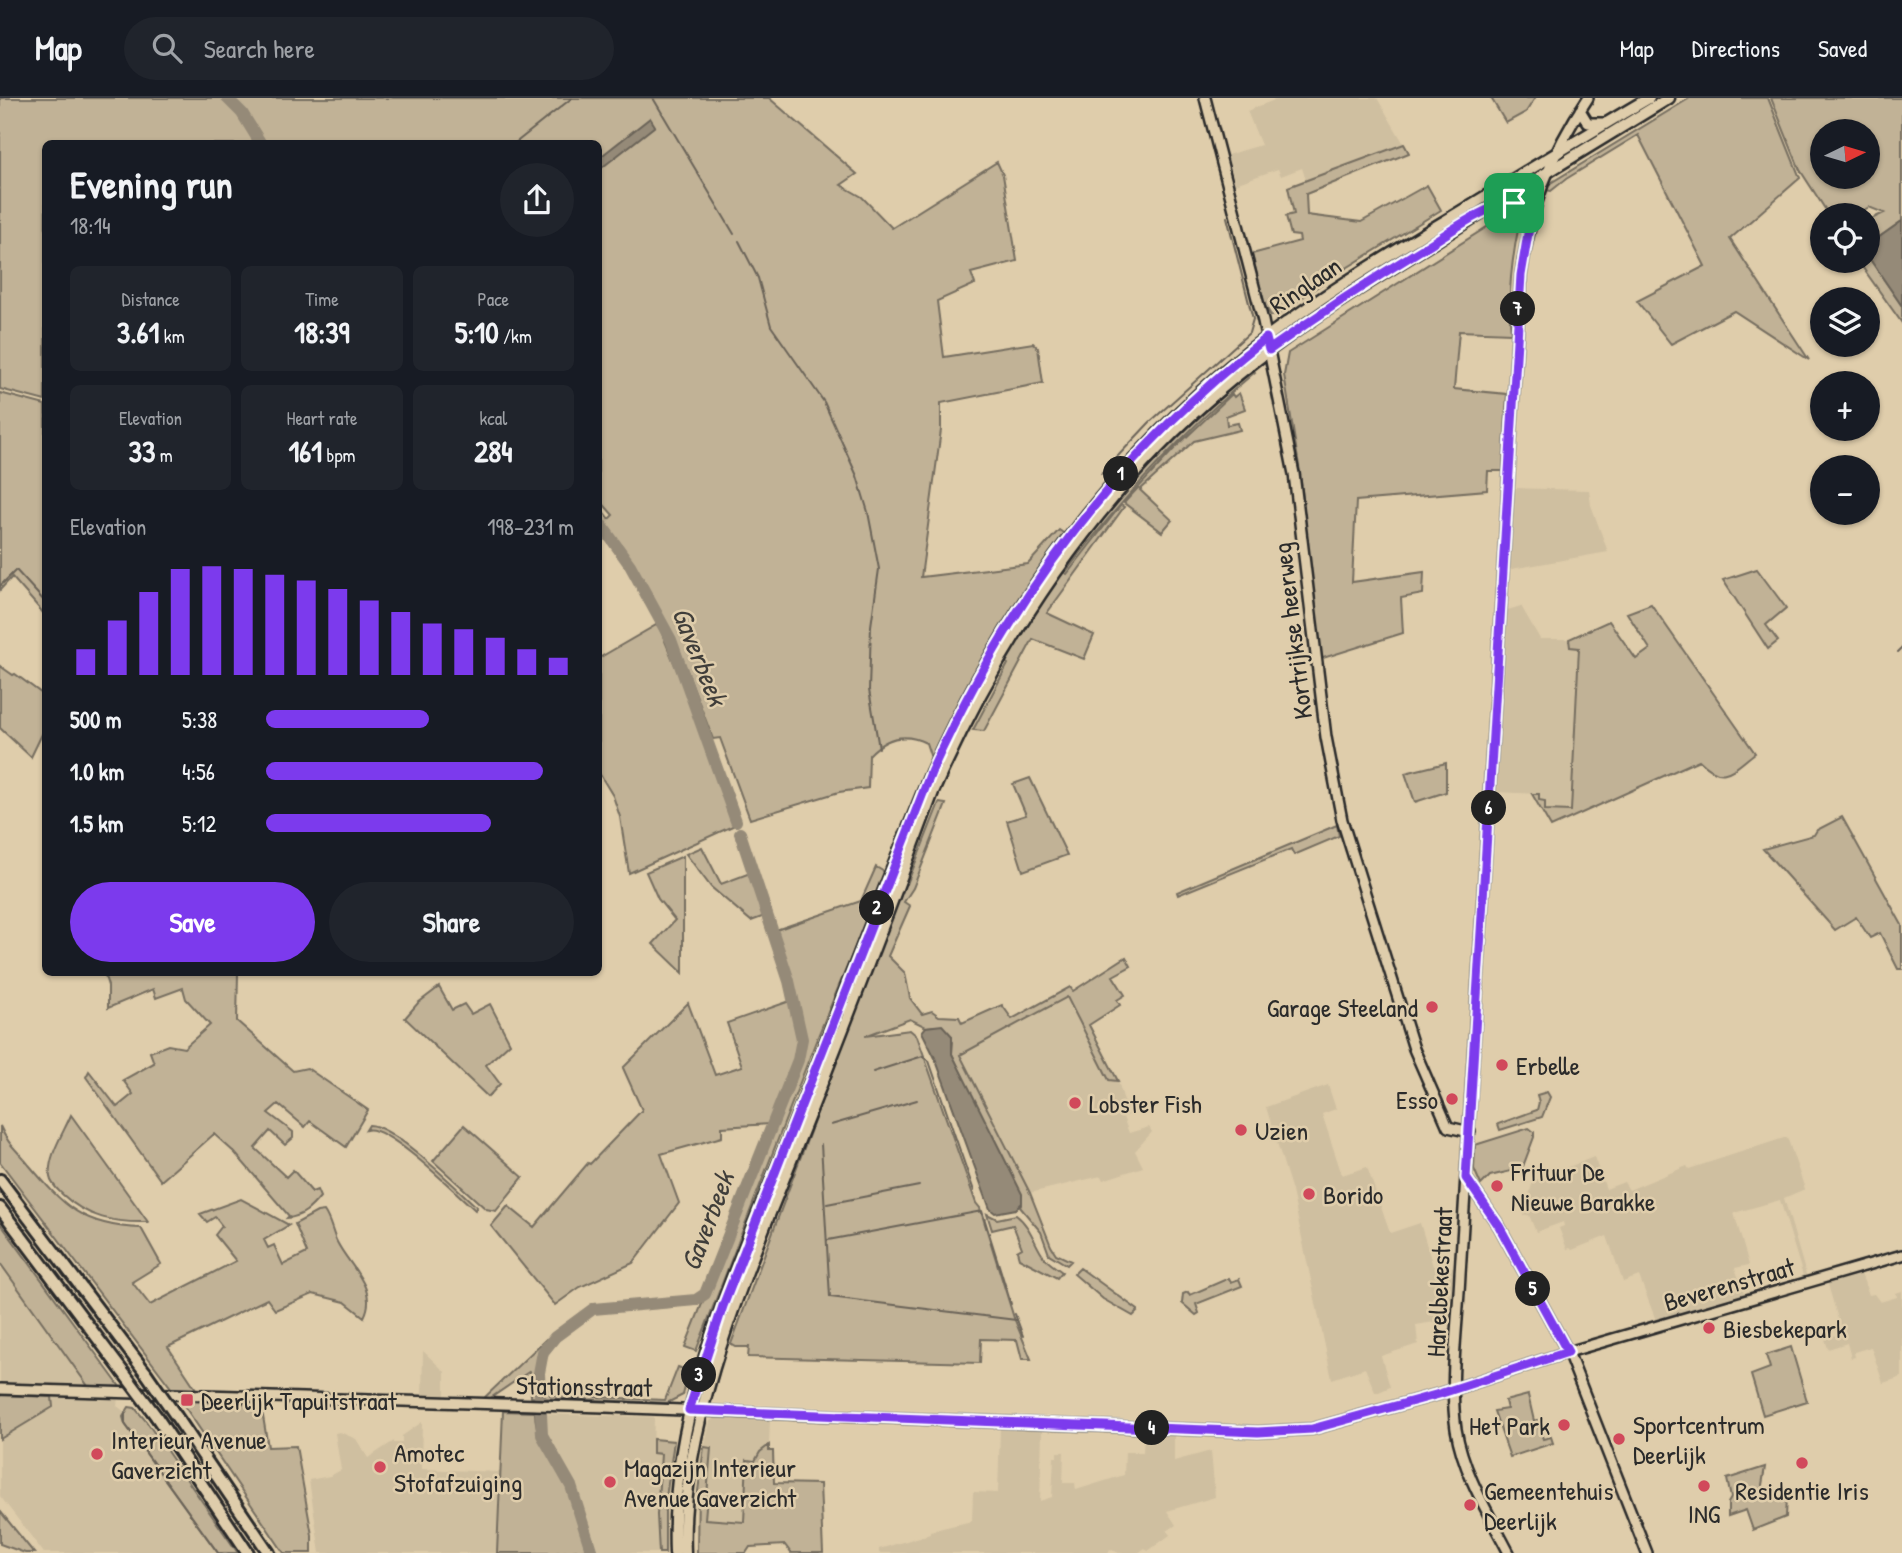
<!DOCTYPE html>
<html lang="en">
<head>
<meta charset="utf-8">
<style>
	body { margin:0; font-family:"Patrick Hand",sans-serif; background:#20242c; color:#f1f3f6; height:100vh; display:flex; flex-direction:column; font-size:26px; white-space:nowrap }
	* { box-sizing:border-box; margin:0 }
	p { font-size:23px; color:#9ea1a6 }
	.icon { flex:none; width:38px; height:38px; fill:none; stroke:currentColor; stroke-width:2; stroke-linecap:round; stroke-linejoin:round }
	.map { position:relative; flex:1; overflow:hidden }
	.drawer { position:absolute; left:42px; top:42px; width:560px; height:836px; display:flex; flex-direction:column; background:#171b24; border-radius:10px; box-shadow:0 2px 5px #0004 }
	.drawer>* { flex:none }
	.needle { width:46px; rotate:85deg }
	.fabs { position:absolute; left:1810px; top:21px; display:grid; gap:14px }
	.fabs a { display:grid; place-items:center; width:70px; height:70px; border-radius:50%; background:#171b24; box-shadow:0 2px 5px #0004; font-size:35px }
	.pin { position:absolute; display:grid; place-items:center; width:60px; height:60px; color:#fff; margin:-30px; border-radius:14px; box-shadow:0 4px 10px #0006 }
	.km { position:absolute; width:35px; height:35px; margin:-18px; border-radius:50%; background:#222; color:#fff; font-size:19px; line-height:35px; text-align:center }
	.round { display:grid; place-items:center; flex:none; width:74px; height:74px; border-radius:37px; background:#20242c }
	.headline { display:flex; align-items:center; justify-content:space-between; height:119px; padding:0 28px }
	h1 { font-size:38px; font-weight:700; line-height:52px }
	.figures { display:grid; grid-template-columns:repeat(3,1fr); gap:10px; height:119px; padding:7px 28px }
	.figures div { display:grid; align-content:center; border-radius:10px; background:#20242c; text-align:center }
	.figures b { font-size:30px; font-weight:700 }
	.figures small { font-size:19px; font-weight:400 }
	.figures p { font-size:19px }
	.chart { height:196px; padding:14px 28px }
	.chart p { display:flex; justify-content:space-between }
	.chart svg { width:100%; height:126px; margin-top:7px; stroke:#7c3aed; stroke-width:6 }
	.action { display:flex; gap:14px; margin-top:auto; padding:14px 28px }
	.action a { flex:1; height:80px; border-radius:42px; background:#7c3aed; color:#fff; font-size:28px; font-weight:700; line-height:80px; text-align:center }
	.action a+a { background:#20242c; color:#f1f3f6 }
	ul { padding:0 28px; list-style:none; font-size:23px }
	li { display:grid; grid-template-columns:112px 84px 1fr; align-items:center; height:52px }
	li i { height:18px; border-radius:9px; background:#7c3aed }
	header { display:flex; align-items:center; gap:42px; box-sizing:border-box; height:98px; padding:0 35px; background:#171b24; border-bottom:2px solid #363941 }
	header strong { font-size:33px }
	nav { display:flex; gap:38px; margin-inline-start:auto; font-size:24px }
	.search { width:490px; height:63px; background:#20242c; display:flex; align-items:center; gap:18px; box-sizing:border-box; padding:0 24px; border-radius:38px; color:#9ea1a6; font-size:26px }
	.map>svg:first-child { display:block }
	.built { fill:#cfbfa0 }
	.green { fill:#c1b296; stroke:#766e60; stroke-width:2; fill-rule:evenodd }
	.water { fill:#958a78; stroke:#6b6459; stroke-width:2 }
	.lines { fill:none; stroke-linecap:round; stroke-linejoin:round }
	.stream { stroke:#6b6459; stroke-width:2 }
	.river { stroke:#958a78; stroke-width:12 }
	.secondary-casing { stroke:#2b2b2b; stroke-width:14 }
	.primary-casing { stroke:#2b2b2b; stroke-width:15 }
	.highway-casing { stroke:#2b2b2b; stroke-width:16 }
	.secondary { stroke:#dfcdab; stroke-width:9 }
	.primary { stroke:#dfcdab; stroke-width:10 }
	.highway { stroke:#dfcdab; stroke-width:10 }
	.highway-bridge-casing { stroke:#2b2b2b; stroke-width:16; stroke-linecap:butt }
	.highway-bridge { stroke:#dfcdab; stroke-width:10 }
	.route-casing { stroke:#fff; stroke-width:14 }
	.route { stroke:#7c3aed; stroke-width:9 }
	.poi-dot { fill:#d1495b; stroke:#dfcdab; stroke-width:2.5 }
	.labels { text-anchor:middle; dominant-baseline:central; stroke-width:5; stroke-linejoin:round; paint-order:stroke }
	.street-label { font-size:26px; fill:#2b2b2b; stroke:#dfcdab }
	.poi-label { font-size:26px; fill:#2b2b2b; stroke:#dfcdab; text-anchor:start }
	.water-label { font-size:28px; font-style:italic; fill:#403e3a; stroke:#dfcdab }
</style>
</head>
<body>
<header>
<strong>Map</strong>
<div class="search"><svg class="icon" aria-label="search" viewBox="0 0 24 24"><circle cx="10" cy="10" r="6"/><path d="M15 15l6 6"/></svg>Search here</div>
<nav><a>Map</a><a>Directions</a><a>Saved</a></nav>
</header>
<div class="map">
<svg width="1902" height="1455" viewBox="0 0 1902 1455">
	<rect width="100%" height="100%" fill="#dfcdab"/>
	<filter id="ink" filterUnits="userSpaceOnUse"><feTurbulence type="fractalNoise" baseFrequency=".0143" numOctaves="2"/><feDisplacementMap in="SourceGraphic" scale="14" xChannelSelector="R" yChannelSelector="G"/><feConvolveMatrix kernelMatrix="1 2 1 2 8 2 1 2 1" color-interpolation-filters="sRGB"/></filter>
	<g filter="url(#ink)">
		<path class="built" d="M1279,0H1377L1404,46L1306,82L1302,70L1281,78L1278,71L1235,86L1227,57L1261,47L1247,13Z
			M1511,390L1589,392L1591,407L1608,454L1506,472Z
			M1521,508L1540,541H1569L1570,549H1579L1571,714L1544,712L1539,696L1496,694L1504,513Z
			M1067,899L1109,982L1118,983L1128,1017L1123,1019L1129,1035L1149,1029L1152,1034L1135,1053L1143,1069L1103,1082L1101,1078L1030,1095L960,957Z
			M1328,987L1336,1011L1322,1016L1342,1077L1367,1069L1390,1135L1420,1125L1433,1168L1456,1169L1453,1221L1416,1227L1418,1246L1381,1258L1390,1289L1379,1294H1375L1365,1270L1332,1281L1292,1093L1266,1009Z
			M1787,1039L1805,1091L1784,1100L1807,1180L1804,1181L1780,1102L1734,1115L1749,1167L1735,1170L1745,1198L1657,1225L1639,1178L1623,1184L1607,1138L1572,1152L1570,1150L1567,1151L1559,1130L1564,1128L1563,1124L1536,1134L1529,1117L1523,1118L1533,1083L1594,1059L1606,1091L1624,1084L1629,1092L1687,1068L1689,1071Z
			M3,1169L88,1288L0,1286V1173Z
			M1860,1173L1869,1197L1874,1196L1880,1204L1897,1199L1896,1195L1902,1193V1279L1883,1285L1871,1249L1854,1254L1855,1259L1851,1260L1847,1245L1828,1251L1825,1241L1842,1235L1827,1183Z
			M423,1253L445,1274V1300L422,1299Z
			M52,1299L118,1300L117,1308L125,1314L123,1319L148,1358L218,1455H44L0,1398V1341L53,1309Z
			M543,1316L654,1319L653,1354L661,1356L657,1417L659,1455H598L575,1387L548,1339Z
			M715,1320L770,1321L769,1347L760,1354L755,1363H747L744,1424L705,1421L711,1351L704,1349L710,1323Z
			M422,1324L421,1371L500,1374L497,1455H320L309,1382L330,1378L341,1372L335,1335L340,1334L356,1341L368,1360L394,1343V1345H402V1338Z
			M1000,1331L1042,1333L1040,1403L1052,1399L1054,1359H1057V1354H1064L1063,1385H1075L1076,1392L1124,1377L1125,1354H1143L1144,1336L1174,1337V1363L1211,1353L1215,1399L1167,1413L1176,1427L1167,1433L1170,1437L1148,1453L1145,1450L1138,1455H1119L1110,1451L1108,1455H879V1451L930,1436V1433L972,1423L973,1394L998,1395Z"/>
		<path class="green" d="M0,0H769L857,76L841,87L862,99L892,130L997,64L1003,77L1017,163L971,175L975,186L937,203L944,259L1033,245L1038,250L1043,285L941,305V332L921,479L1028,466L1059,432L1066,437C1015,512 970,580 932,663L926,645C904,634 885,640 869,657L868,690L839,694L750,721L720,640L713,641L675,541L651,498L599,417V408L609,421L613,417L598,400V46H46L45,303L0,291Z
			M1491,0H1535L1526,14L1506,25Z
			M1690,0H1768L1800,80L1730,141L1809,262L1734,213L1671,246L1637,203L1705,168L1638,37L1566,81L1551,93L1546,92L1549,86Z
			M1771,0H1902V123L1875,142L1867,138V123L1884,115L1869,109L1856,117H1829L1800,72ZM1822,33H1867V79H1822Z
			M1404,46L1409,55L1306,96L1307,117L1361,124L1427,87L1441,112L1327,182L1279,216L1271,218L1264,206L1252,156L1300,143L1299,138L1291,137L1286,118L1294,116L1288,89Z
			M1509,115L1520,122C1512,159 1507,198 1511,235L1459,233L1454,291L1507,296L1503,373H1488L1487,392L1356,403L1352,484L1424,474L1423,496L1401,500L1403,535L1320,561L1300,374L1284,277L1288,255Z
			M1867,157L1902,208V225L1858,163H1867Z
			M1253,271L1255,274C1183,334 1122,400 1065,475L1067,476L1121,407L1124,409L1047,515L1094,537L1084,561L1033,541L984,633L973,632L1008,566L1005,564C1024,534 1042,503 1062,473C1115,397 1183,332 1253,271Z
			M0,295L45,307V517L12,479L0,492Z
			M1239,295L1245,311L1226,318L1227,327L1238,325L1240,332L1194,343L1140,392L1172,422L1162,434L1124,405L1176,349L1232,296L1234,299Z
			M1757,471L1786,510L1766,527L1778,543L1768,551L1723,482Z
			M1651,506L1755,655C1731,673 1724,687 1699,662L1551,729L1532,696H1539V702L1545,703V712L1571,713L1579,550L1570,549L1569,541L1609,523L1636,561L1650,551L1627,515Z
			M658,526L687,596L735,727L629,775L620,719L613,698L599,675V560Z
			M0,568L13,577L15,576L45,598V630L31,659L0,630Z
			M1446,665V694L1415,704L1405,675Z
			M1030,680L1067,757L1023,773L1007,723L1026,717L1013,686Z
			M939,705L946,706L913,790L904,804L910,808L888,858L905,875L910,900L922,916L932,913L939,918L959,919L962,925L1002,907L1012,921L1070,889L1073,893L1126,859L1131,868L1113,878L1125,897L1117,902L1120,907L1089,927L1118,983L1109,982L1067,899L960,957L1030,1095L1051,1148L1056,1156L1071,1163L1067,1167L1049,1156L1041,1134L1020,1109L1022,1105L952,956L953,944L935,928L926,929L910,921L865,938L910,932L917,938L976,1105L980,1110L1014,1220L1031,1261H1022L1017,1242L981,1241L980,1265L748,1259L749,1249H736L731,1246L903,784L907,786Z
			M1842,719L1902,827V871H1898L1880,835L1870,840L1856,819L1835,832L1763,751L1814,737L1817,732Z
			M1337,727L1339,738L1294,757L1291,751L1178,797L1177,794Z
			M702,749L721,786L750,775L765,818L751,823L711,789L686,756Z
			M683,758V875L653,846L675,822L658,801L646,774Z
			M876,769L886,775L816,943L696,1253L685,1249L802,952C807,917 786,867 776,832L861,803Z
			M104,875H238L237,923L293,973L307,970L368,1012L346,1049L310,1023L305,1029L278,1006L268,1015L293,1034V1040L285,1047L270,1033L255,1050L286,1079L293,1072L312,1094L317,1092L320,1099C311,1110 302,1119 287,1120L289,1118L235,1055L214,1036L161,1083L86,979L89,973L117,1009L133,996L123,982L154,965L150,954L168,947L184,950L210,927L186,901L183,890L156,900L153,891L108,910V888Z
			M439,889L452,912L464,906L471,916L490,906L510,945L486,967L500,986L488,999L405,920L418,905Z
			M790,903L798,933V951L770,1026L722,1029V1039L661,1056L679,1105L633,1165L580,1189L555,1207L491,1128L508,1108L534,1129L588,1065L590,1066L642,1012L623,970L688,905L715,977L742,968L727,925Z
			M1547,994L1550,999L1542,1019L1500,1032L1498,1026L1537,1012L1539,1004L1537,997Z
			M71,1017L148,1124C115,1125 87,1120 62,1096C57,1091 51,1086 50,1079C47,1059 64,1034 71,1017Z
			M369,1027C395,1028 456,1090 477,1109L475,1112C457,1096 386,1025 366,1032Z
			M464,1027L523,1079L496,1113L486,1111L433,1063Z
			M0,1028C8,1047 17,1052 29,1067C64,1108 82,1128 141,1130L161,1166L132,1184L150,1207L236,1163L215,1137L222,1128L215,1119L207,1124L200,1116L241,1101L289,1127L264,1142L268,1150L274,1147L283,1167L307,1155L295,1126L317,1114L324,1113C331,1123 332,1134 337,1144C349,1168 379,1191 364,1219L345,1204L313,1196L275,1212L267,1201L168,1249L196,1291H172L0,1064Z
			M1529,1030L1534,1034V1039L1522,1071L1518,1072L1517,1066L1511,1067V1073L1490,1078L1481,1087L1474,1071L1475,1047Z
			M987,1116L997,1121L1016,1117C1031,1128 1035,1148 1044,1159C1048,1165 1056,1169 1062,1174L1057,1180L1019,1160L1017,1153L1022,1150L1013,1127L992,1132Z
			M0,1125L121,1290L88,1288L0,1165Z
			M1080,1170L1138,1212V1213L1133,1218L1103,1201L1074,1176Z
			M1229,1180L1231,1184L1239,1181L1242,1188L1196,1206L1199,1215L1196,1217L1182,1205L1183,1196L1188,1194L1190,1197Z
			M546,1241L548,1244C534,1258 537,1281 538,1300L531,1299L530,1273L489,1301H483Z
			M1791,1249L1807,1303L1763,1317L1751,1277L1770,1270L1766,1257Z
			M678,1269L689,1273L683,1297L667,1305L542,1300V1292H550V1297L665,1302Z
			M0,1297L52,1299L53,1309L0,1341Z
			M1528,1297L1534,1323L1537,1322L1543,1341L1551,1339L1553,1345L1510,1359L1494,1313L1507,1311L1505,1303Z
			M181,1303L261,1306L268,1349L296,1348L312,1437V1455H284Z
			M129,1309L135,1310L146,1323L238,1455H218L125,1326L123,1319Z
			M503,1313L535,1314C535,1343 555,1363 568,1388C578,1408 583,1430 589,1451L555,1455H497Z
			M653,1341L674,1343L665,1407V1455H659L657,1417L661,1356L653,1355Z
			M769,1347V1353H773L774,1385L820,1386L823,1455H791L785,1447L750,1449L746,1455H697L698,1393L704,1349L711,1350L705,1421L744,1424L747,1362L755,1363L760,1354Z
			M1765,1369L1762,1387L1765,1394L1787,1398L1786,1419L1753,1432L1746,1412L1728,1418V1405L1731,1400L1727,1381Z
			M0,1413L34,1455H25L0,1446Z"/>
		<path class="water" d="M650,20L655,28L599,72V60Z
			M1902,123V208L1867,157V138L1875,142Z
			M942,927L952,938V956L1022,1096V1105L1016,1111L995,1115L990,1111L935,960L922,934L926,929Z"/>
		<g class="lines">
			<path class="stream" d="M653,0L734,136
				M514,46L572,0
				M739,143L758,180L771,228L824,304L857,378L868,414L879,471L871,528L869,592L879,650
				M1101,376L1150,324L1249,235L1253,221L1227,119
				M0,488L16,472L46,505
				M1898,554L1902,550
				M873,974L923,958L929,963L974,1093
				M831,1027L917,1002
				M821,1046L830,1199L1016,1222
				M827,1106L919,1088
				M828,1142L982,1113L1011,1206
				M1015,1216L1023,1238
				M125,1314V1326L218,1455"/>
			<path class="river" d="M227,0L242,15L261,46
				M598,422L630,467L671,542L736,723
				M592,1455L571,1388L542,1337L539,1275L543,1254L555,1239L593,1211L696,1202L705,1196L798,962L802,941L789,883L740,735"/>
			<g class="secondary-casing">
				<path id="secondary" d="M1205,0L1263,223L1294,376L1326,639L1342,722L1414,951L1448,1029L1470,1034
					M1580,12L1588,25H1605
					M1494,109C1512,103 1523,104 1530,123
					M1466,1080L1499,1128L1568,1254L1647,1455
					M0,1291L605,1309L1258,1334L1312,1331L1439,1296L1568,1254L1902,1157
					M1509,1455C1489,1416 1463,1375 1456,1331C1449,1283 1458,1225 1460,1176L1521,177C1531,109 1549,58 1588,0"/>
			</g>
			<g class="primary-casing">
				<path id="primary" d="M675,1455C669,1306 738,1169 791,1034C838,913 882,792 932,672C1005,511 1109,366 1247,254C1311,204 1380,162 1450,120C1516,80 1582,39 1649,0
					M685,1455C679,1322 752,1162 800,1040C846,925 890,810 933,694C1000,542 1095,398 1222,290C1304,220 1398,167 1489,110C1549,73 1609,36 1669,0"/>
			</g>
			<g class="highway-casing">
				<path id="highway" d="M0,1082L146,1275
					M0,1110L123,1274
					M156,1318L248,1455
					M176,1318L269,1455"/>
			</g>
			<use href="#secondary" class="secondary"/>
			<use href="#primary" class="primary"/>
			<use href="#highway" class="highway"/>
			<g class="highway-bridge-casing">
				<path id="highway-bridge" d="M123,1274L156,1318
					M146,1275L176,1318"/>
			</g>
			<use href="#highway-bridge" class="highway-bridge"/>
		</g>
	</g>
	<g class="lines" filter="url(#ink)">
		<g class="route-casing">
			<path id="route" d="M1505,105L1522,108L1530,124L1521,177L1466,1080L1499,1128L1568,1254L1439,1296L1312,1331L1258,1334L689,1312L723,1208L932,672C1009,503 1119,354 1266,240L1269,252C1318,217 1368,184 1419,153C1447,136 1474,115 1505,105Z"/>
		</g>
		<use href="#route" class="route"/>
	</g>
	<g class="poi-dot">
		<circle cx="1432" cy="909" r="7"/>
		<circle cx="1502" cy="967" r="7"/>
		<circle cx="1452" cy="1001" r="7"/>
		<circle cx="1075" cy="1005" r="7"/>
		<circle cx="1241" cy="1032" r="7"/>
		<circle cx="1497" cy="1088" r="7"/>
		<circle cx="1309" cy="1096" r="7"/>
		<circle cx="1709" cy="1230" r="7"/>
		<rect x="180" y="1295" width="14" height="14" rx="3.5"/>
		<circle cx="1564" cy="1327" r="7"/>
		<circle cx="1619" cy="1341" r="7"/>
		<circle cx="97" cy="1356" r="7"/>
		<circle cx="1802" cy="1365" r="7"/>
		<circle cx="380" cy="1369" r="7"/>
		<circle cx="610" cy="1384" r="7"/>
		<circle cx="1704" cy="1388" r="7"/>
		<circle cx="1470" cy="1407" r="7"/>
	</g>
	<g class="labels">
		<g class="street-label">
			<text transform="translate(1305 187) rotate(-34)">Ringlaan</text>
			<text transform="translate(1292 533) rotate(-97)">Kortrijkse heerweg</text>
			<text transform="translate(1439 1184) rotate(-87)">Harelbekestraat</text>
			<text transform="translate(1729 1186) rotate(-16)">Beverenstraat</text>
			<text transform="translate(584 1288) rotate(1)">Stationsstraat</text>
		</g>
		<g class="poi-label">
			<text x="1418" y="909" text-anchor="end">Garage Steeland</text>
			<text x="1516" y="967">Erbelle</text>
			<text x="1438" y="1001" text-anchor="end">Esso</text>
			<text x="1089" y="1005">Lobster Fish</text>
			<text x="1255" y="1032">Uzien</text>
			<text x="1511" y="1073">Frituur De<tspan x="1511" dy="30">Nieuwe Barakke</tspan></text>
			<text x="1323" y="1096">Borido</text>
			<text x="1723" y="1230">Biesbekepark</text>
			<text x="201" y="1302">Deerlijk Tapuitstraat</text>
			<text x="1633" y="1326">Sportcentrum<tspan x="1633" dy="30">Deerlijk</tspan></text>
			<text x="1550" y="1327" text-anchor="end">Het Park</text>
			<text x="111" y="1341">Interieur Avenue<tspan x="111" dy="30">Gaverzicht</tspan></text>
			<text x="394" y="1354">Amotec<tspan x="394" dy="30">Stofafzuiging</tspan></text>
			<text x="624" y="1369">Magazijn Interieur<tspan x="624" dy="30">Avenue Gaverzicht</tspan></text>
			<text x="1484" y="1392">Gemeentehuis<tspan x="1484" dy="30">Deerlijk</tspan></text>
			<text x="1802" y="1392" text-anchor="middle">Residentie Iris</text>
			<text x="1704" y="1415" text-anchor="middle">ING</text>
		</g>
		<g class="water-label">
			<text transform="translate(700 558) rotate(68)">Gaverbeek</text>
			<text transform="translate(707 1123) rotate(-69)">Gaverbeek</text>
		</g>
	</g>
</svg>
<div class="fabs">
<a><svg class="needle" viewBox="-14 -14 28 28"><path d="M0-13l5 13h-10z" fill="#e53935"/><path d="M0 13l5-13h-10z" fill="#9ea1a6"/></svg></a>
<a><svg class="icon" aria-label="locate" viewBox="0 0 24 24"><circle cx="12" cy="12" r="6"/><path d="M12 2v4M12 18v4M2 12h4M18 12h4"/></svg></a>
<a><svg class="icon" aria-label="layers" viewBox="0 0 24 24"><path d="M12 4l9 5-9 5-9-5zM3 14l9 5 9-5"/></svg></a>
<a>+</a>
<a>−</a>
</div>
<div class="pin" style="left:1514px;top:105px;background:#1e9e55"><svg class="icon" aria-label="arrive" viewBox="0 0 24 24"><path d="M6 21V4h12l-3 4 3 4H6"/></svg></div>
<b class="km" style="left:1121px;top:376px">1</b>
<b class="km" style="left:877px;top:810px">2</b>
<b class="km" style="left:699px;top:1277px">3</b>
<b class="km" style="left:1152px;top:1330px">4</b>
<b class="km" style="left:1533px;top:1191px">5</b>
<b class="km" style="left:1489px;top:710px">6</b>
<b class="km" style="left:1518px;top:211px">7</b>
<section class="drawer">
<div class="headline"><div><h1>Evening run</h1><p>18:14</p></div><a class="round"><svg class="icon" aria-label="share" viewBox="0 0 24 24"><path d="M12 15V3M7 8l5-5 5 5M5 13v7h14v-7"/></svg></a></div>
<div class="figures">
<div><p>Distance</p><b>3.61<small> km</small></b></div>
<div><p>Time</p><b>18:39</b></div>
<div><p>Pace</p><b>5:10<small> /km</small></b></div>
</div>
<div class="figures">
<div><p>Elevation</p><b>33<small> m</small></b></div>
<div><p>Heart rate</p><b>161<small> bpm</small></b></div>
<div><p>kcal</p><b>284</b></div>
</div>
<div class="chart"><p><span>Elevation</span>198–231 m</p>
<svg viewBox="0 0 160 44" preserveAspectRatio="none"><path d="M5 44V35M15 44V25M25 44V15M35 44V7M45 44V6M55 44V7M65 44V9M75 44V11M85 44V14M95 44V18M105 44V22M115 44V26M125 44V28M135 44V31M145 44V35M155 44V38"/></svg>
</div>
<ul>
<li><b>500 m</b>5:38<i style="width:53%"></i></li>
<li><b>1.0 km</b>4:56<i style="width:90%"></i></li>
<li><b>1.5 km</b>5:12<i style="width:73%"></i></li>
</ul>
<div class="action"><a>Save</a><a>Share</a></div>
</section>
</div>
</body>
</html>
